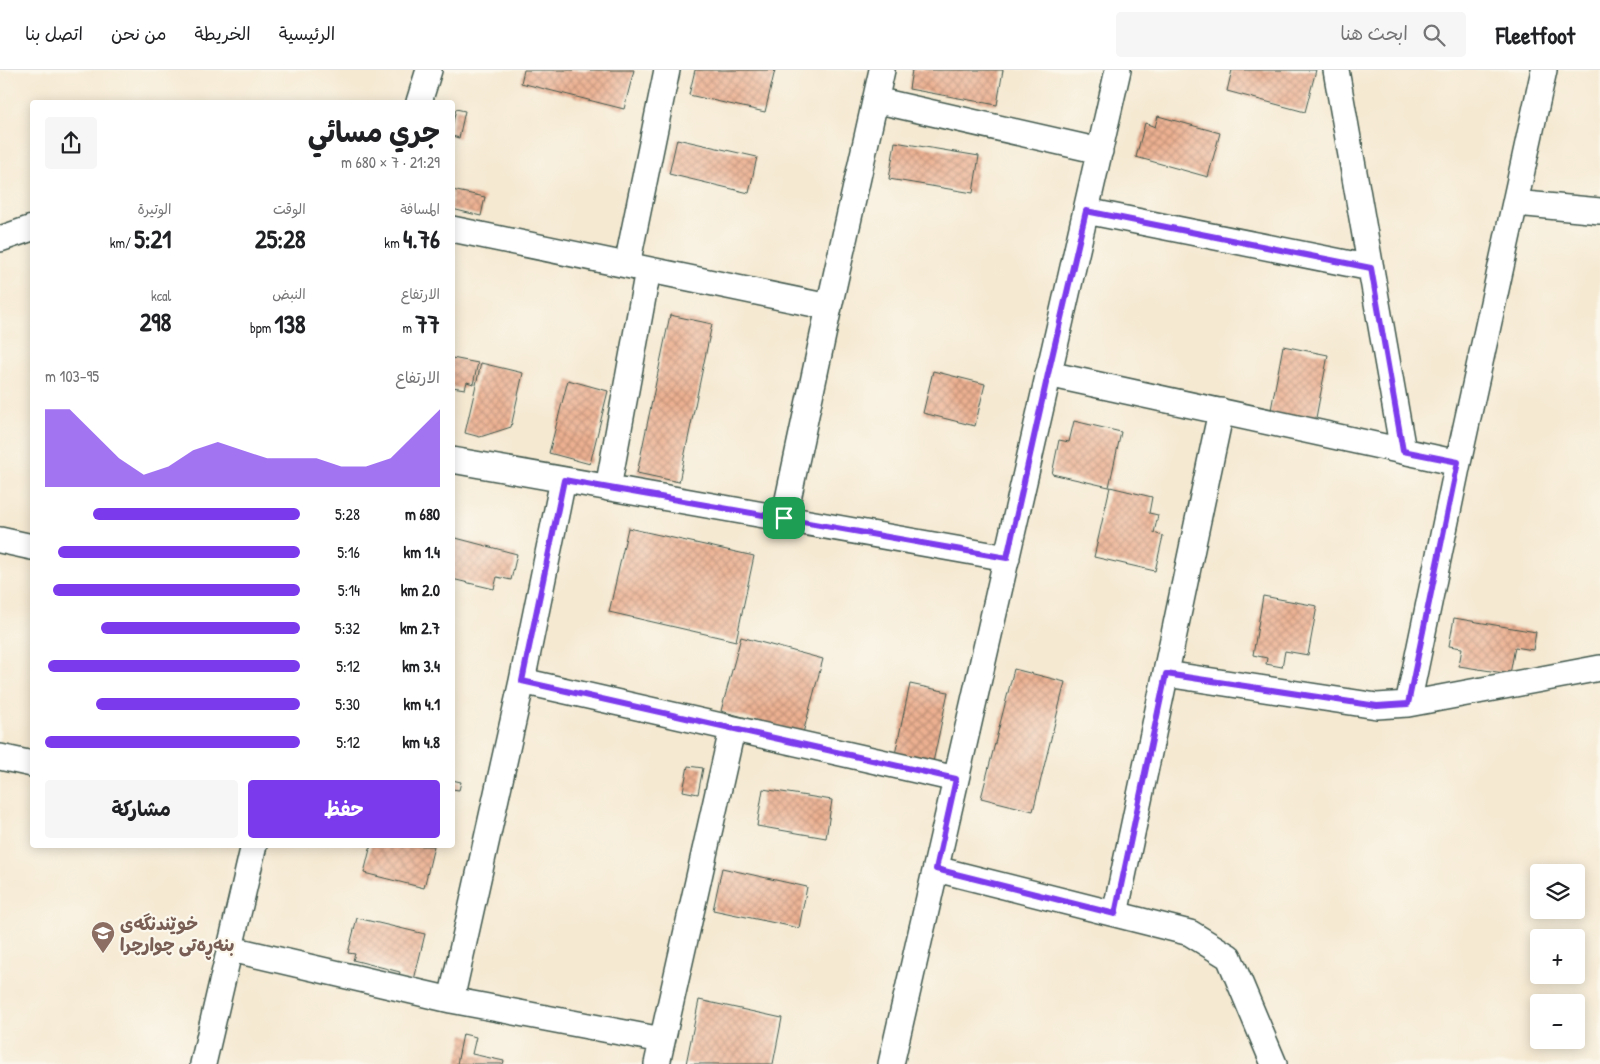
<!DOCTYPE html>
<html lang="ar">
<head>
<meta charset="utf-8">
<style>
	body { margin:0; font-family:"Patrick Hand","Playpen Sans Arabic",sans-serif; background:#f6f6f6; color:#202124; direction:rtl; height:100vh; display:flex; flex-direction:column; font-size:19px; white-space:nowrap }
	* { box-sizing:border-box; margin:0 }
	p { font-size:16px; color:#757577 }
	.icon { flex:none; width:28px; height:28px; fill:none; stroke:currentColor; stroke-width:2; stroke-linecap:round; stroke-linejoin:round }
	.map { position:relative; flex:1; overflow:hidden; direction:ltr }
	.sheet { position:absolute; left:30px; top:30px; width:425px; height:748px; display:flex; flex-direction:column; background:#fff; border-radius:5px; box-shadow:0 2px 12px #0003; direction:rtl }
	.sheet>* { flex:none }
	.tools { position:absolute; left:1530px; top:794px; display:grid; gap:10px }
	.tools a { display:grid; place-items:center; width:55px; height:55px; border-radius:5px; background:#fff; box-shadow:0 2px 12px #0003; font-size:25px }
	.pin { position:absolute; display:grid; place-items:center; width:42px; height:42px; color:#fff; margin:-21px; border-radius:10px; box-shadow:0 2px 8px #0006 }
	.round { display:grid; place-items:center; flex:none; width:52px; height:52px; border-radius:5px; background:#f6f6f6 }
	.summary { display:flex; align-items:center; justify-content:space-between; height:85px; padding:0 15px }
	h1 { font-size:28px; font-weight:700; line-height:38px }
	.figures { display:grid; grid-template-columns:repeat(3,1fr); gap:8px; height:85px; padding:5px 15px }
	.figures div { display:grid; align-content:center }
	.figures b { font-size:25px; font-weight:700 }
	.figures small { font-size:14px; font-weight:400 }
	.figures p { font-size:14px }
	.chart { height:140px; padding:10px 15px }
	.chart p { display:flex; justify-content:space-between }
	.chart svg { width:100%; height:90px; margin-top:5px; fill:#7c3aed; opacity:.7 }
	.primary-button { display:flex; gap:10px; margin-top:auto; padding:10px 15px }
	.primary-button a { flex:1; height:58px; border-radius:5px; background:#7c3aed; color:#fff; font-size:20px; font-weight:700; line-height:58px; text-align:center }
	.primary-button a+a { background:#f6f6f6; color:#202124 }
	ul { padding:0 15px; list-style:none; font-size:16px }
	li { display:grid; grid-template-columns:80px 60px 1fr; align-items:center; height:38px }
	li i { height:12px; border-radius:6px; background:#7c3aed }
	header { display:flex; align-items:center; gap:30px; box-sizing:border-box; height:70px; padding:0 25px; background:#fff; border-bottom:1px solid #e0e0e0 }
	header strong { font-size:24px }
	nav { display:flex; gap:28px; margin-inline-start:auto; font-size:18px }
	.search { width:350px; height:45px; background:#f6f6f6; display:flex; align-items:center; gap:12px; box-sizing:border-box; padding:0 18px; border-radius:5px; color:#757577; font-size:19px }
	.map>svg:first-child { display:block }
	.building { fill:url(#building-cross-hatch) }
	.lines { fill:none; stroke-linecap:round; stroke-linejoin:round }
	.street-casing { stroke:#3f574c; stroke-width:28 }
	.street { stroke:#fff; stroke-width:25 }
	.route-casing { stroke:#fff; stroke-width:10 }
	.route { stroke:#7c3aed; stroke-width:6 }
	.labels { text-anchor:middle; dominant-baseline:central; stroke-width:4.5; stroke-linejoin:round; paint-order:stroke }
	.education-label { font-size:18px; font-weight:bold; fill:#785e54; stroke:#fbf7ec; text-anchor:start }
</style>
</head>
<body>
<header>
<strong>Fleetfoot</strong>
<div class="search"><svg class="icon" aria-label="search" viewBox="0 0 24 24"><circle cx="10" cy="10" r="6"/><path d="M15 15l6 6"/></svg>ابحث هنا</div>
<nav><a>الرئيسية</a><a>الخريطة</a><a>من نحن</a><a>اتصل بنا</a></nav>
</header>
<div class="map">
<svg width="1600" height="994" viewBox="0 0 1600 994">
	<defs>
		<pattern id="building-cross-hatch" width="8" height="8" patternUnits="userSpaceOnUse" patternTransform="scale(1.25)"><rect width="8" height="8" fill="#ecb091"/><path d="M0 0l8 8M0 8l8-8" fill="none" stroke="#bf9077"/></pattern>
	</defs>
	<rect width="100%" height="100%" fill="#fbf7ec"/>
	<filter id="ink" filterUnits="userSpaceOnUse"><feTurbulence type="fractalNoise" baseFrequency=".02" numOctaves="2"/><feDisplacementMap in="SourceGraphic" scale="10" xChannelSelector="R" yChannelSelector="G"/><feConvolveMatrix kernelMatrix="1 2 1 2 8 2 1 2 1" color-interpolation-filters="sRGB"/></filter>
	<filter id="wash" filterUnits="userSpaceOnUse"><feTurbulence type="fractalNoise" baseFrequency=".0096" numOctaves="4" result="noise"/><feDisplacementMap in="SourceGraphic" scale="20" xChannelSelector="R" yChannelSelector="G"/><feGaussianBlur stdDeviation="1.12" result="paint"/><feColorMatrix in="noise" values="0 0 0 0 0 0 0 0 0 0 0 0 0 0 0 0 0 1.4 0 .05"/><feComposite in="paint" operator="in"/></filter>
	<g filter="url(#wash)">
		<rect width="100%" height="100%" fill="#f5e9d2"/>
		<g id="blocks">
			<path class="building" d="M524,0H634L624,39L521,13Z
				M695,0H775L765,42L689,25Z
				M912,0H1003L997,35L909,19Z
				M1232,0H1316L1305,42L1227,21Z
				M456,39L465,41L459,68L452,66V57Z
				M1158,46L1220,63L1208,107L1136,87L1145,53L1155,57Z
				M677,69L757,87L749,123L669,104Z
				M895,72L979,86L973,123L889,109Z
				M452,120L485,127L481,146L452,139Z
				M670,245L712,254L679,412L637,403Z
				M1283,276L1328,285L1315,353L1270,345Z
				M452,288L478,293L473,314L467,312L465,319L452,317Z
				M481,293L523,303L511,357L480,367L465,363Z
				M933,301L985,314L975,356L923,343Z
				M568,310L608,321L590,394L549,383Z
				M1074,351L1121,362L1109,417L1052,404L1059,370L1069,372Z
				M1110,417L1152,427L1149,443L1158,445L1154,463L1163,466L1155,501L1094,487Z
				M628,458L754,486L736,571L609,542Z
				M452,467L517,484L511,510L497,507L494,519L452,509Z
				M1263,526L1317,536L1308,585L1285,581L1282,597L1266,594L1267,588L1253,585Z
				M1454,548L1536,562L1533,580L1515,577L1510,604L1459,596L1462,578L1449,576Z
				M741,567L823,589L803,663L721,641Z
				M1014,599L1065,612L1033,741L981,728Z
				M910,614L948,622L932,697L894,689Z
				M688,696L703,698L698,724L683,721Z
				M452,710L461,712L459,720L452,719Z
				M763,719L832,730L826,768L757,756Z
				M371,775L434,776L424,818L364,803Z
				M722,798L807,817L799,858L713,840Z
				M357,848L425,864L414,910L399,906L400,902L353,890L355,884L348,883Z
				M699,930L782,948L773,994H686Z
				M463,964L476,967L472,984L504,991L503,994H457Z"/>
		</g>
	</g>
	<g filter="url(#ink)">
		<use href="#blocks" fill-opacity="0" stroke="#3f574c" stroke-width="1"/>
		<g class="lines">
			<g class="street-casing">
				<path id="street" d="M1336,0L1403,381
					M875,30L1100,81
					M419,32L429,0
					M1515,133L1600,141
					M1086,141L1371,198
					M452,159L829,237
					M0,169L32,158
					M627,195L667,0
					M1048,304L1458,393
					M452,390L1007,488
					M608,418L648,200
					M784,448L829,237L882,0
					M0,470L32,477
					M1166,604L1377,636L1408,634L1600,598
					M522,611L956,709
					M1408,634L1458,393L1544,0
					M0,687L32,694
					M936,799L1190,863L1229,887L1274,994
					M1115,844L1221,341
					M231,879L451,930L662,970
					M451,930L522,611L563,410
					M203,994L254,775
					M657,994L732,660
					M891,994L1118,0"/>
			</g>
			<use href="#street" class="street"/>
		</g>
	</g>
	<g class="lines" filter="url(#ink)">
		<g class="route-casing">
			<path id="route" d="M1086,141L1371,198L1403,381L1458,392L1408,634L1377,636L1166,604L1115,844L936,799L956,709L522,611L564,410L1007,488L1048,304Z"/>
		</g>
		<use href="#route" class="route"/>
	</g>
	<defs>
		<g id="school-pin" transform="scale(1.25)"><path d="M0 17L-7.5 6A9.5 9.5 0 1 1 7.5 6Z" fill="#8d6e63" stroke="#fbf7ec"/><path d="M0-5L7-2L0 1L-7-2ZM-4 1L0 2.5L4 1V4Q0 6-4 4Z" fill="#fff"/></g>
	</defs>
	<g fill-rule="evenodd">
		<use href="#school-pin" x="103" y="863"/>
	</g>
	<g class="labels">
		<g class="education-label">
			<text x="120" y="853">خوێندنگەی<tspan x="120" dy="21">بنەڕەتی چوارچرا</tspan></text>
		</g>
	</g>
</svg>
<div class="tools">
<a><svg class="icon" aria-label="layers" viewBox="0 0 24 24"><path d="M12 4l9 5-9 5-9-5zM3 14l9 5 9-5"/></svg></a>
<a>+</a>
<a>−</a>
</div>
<div class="pin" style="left:784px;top:448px;background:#1e9e55"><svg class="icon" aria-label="arrive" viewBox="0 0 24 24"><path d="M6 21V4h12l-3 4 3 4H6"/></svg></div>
<section class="sheet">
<div class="summary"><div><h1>جري مسائي</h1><p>21:29 · 7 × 680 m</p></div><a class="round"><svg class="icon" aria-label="share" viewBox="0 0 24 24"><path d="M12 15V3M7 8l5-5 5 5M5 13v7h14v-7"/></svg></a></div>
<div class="figures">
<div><p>المسافة</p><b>4.76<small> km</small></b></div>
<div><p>الوقت</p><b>25:28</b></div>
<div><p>الوتيرة</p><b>5:21<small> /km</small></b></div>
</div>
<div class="figures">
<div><p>الارتفاع</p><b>77<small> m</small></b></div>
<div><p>النبض</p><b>138<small> bpm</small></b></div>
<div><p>kcal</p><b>298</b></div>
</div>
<div class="chart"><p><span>الارتفاع</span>95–103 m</p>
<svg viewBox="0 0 160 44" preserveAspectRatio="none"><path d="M0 44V6L10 6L20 18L30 30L40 38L50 34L60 26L70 22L80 26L90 30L100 30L110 30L120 34L130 34L140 30L150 18L160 6V44z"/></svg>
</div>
<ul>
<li><b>680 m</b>5:28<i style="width:81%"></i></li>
<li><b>1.4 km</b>5:16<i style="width:95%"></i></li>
<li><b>2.0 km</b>5:14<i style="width:97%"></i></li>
<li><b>2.7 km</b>5:32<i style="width:78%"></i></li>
<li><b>3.4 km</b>5:12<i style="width:99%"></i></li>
<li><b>4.1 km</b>5:30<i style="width:80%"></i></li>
<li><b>4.8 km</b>5:12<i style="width:100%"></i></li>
</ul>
<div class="primary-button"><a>حفظ</a><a>مشاركة</a></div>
</section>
</div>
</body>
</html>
